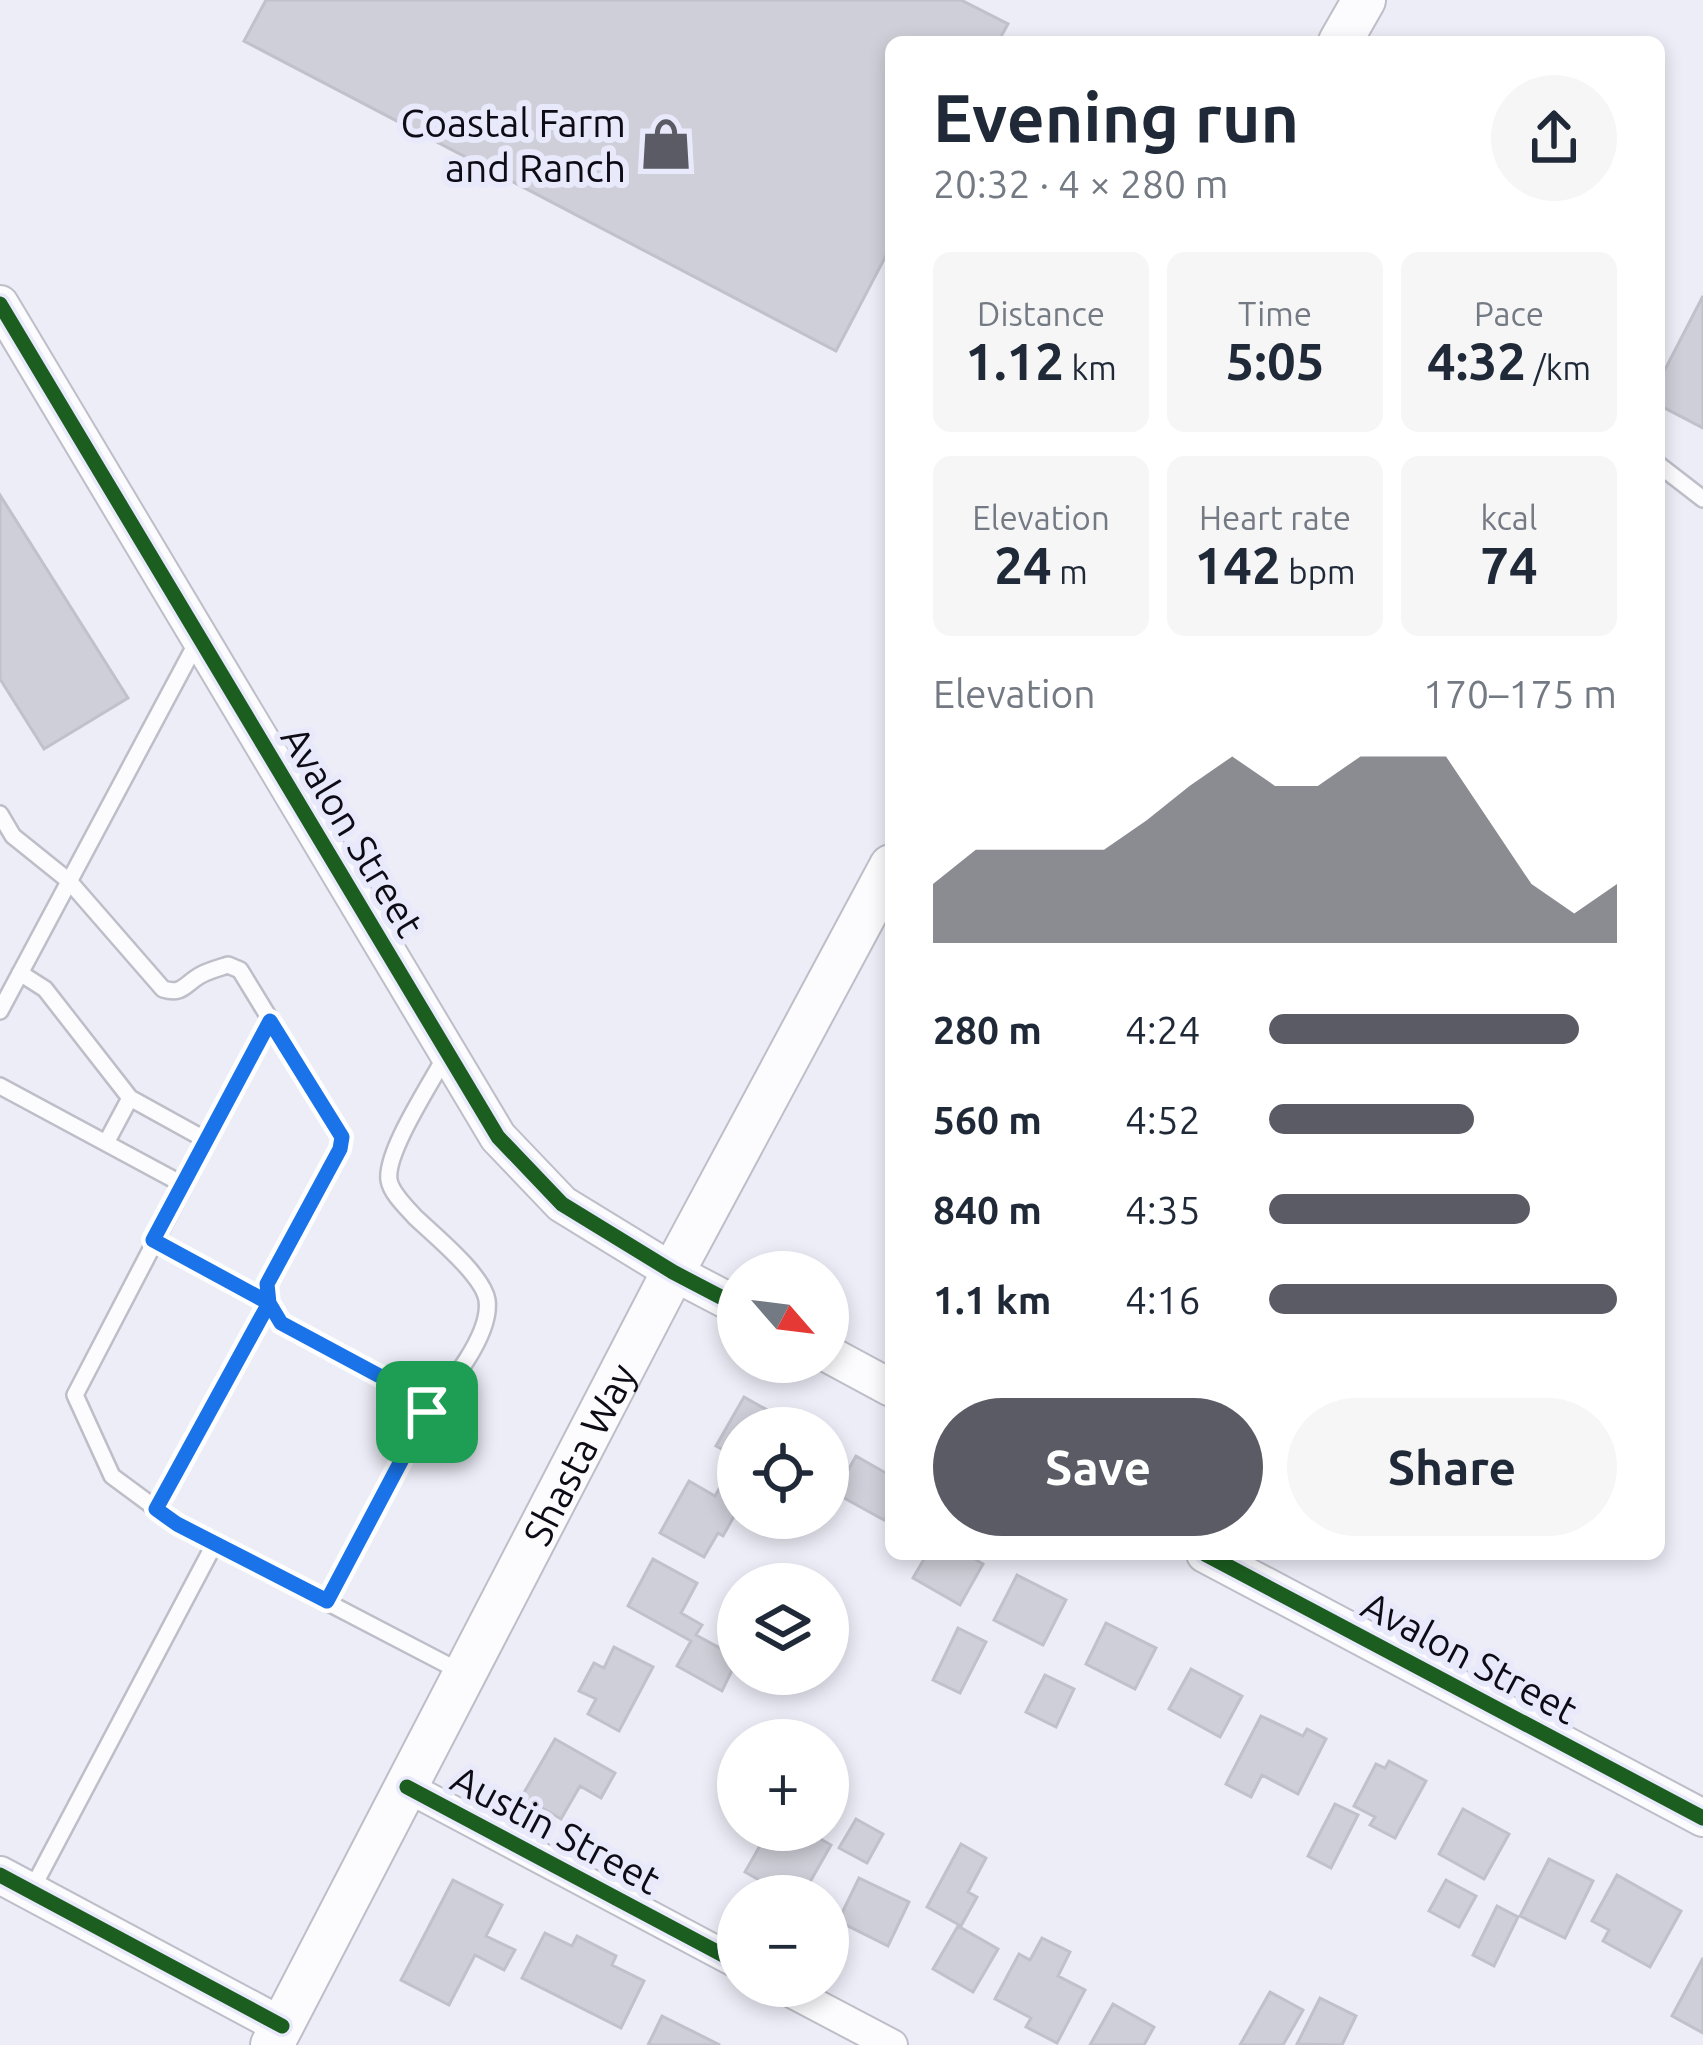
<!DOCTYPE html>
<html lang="en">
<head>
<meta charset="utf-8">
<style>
	body { margin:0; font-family:Ubuntu,sans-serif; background:#f6f6f7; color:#1f2937; height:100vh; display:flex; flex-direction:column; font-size:45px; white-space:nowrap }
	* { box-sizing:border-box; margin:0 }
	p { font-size:39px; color:#747a83 }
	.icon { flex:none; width:66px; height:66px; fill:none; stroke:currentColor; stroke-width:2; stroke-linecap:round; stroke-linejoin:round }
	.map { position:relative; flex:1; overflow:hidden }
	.drawer { position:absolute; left:885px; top:36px; width:780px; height:1524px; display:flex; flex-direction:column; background:#fff; border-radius:18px; box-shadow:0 6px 18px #0003 }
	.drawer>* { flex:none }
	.needle { width:78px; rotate:118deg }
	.controls { position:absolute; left:717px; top:1251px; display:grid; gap:24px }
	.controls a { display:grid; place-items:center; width:132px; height:132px; border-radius:50%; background:#fff; box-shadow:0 6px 18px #0003; font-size:60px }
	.pin { position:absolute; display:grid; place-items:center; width:102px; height:102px; color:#fff; margin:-51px; border-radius:24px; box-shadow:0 6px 18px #0006 }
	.round { display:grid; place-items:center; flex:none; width:126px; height:126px; border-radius:63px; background:#f6f6f7 }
	.head { display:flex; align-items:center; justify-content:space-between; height:204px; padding:0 48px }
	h1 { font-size:66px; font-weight:700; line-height:90px }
	.metrics { display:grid; grid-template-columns:repeat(3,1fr); gap:18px; height:204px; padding:12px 48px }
	.metrics div { display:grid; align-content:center; border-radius:18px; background:#f6f6f7; text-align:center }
	.metrics b { font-size:51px; font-weight:700 }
	.metrics small { font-size:33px; font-weight:400 }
	.metrics p { font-size:33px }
	.chart { height:336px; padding:24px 48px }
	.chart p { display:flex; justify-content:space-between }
	.chart svg { width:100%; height:216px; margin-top:12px; fill:#5b5b65; opacity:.7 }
	.button { display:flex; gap:24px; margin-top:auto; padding:24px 48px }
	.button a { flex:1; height:138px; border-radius:72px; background:#5b5b65; color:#fff; font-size:48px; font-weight:700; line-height:138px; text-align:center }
	.button a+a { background:#f6f6f7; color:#1f2937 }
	ul { padding:0 48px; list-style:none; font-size:39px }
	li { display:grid; grid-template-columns:192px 144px 1fr; align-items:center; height:90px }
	li i { height:30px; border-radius:15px; background:#5b5b65 }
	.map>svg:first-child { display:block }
	.building { fill:#cfcfd9; stroke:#c1c1cc; stroke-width:3 }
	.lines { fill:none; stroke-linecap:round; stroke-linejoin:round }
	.service-casing { stroke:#bebec9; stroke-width:20 }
	.minor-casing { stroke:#bebec9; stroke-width:34 }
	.tertiary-casing { stroke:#bebec9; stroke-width:40 }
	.secondary-casing { stroke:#bebec9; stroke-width:46 }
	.service { stroke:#fcfcfe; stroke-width:15 }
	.minor { stroke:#fcfcfe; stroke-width:30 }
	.tertiary { stroke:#fcfcfe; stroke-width:36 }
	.secondary { stroke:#fcfcfe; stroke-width:42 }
	.cycleway-casing { stroke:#e9e9fc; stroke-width:22 }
	.cycleway { stroke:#1b5e20; stroke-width:15 }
	.route-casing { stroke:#fff; stroke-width:24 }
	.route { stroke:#1a73e8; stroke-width:15 }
	.labels { text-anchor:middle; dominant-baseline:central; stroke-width:12; stroke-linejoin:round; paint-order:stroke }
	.poi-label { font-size:39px; fill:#0d0c16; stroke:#e9e9fc; text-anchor:end }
	.street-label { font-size:39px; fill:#0d0c16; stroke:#e9e9fc }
</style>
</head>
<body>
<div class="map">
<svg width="1703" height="2045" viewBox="0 0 1703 2045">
	<rect width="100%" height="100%" fill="#ededf8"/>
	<path class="building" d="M266,0H961L1008,24L998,42H891V246L836,351L244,41Z
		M1703,296V428L1659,405V381Z
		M0,495L128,698L44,749L0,679Z
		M744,1397L794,1425L738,1428V1458L716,1446Z
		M856,1456L891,1476V1508L884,1520L835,1493Z
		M727,1475L738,1482V1509L723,1536L718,1533L704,1557L660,1533L689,1481L715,1496Z
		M927,1554H966L983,1564L960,1605L913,1578Z
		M653,1559L697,1583L681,1613L702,1625L696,1635L738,1658L722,1691L677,1666L691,1641L628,1606Z
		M1017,1575L1066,1600L1043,1645L994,1620Z
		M1106,1623L1156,1648L1135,1689L1086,1664Z
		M958,1628L986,1642L960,1693L933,1680Z
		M614,1647L653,1667L619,1731L588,1714L596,1699L579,1691L594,1663L604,1668Z
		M1191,1669L1242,1696L1220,1737L1169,1709Z
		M1045,1675L1074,1689L1056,1727L1026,1712Z
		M1261,1716L1303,1736L1307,1729L1326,1739L1298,1794L1262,1775L1251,1797L1226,1784Z
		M555,1739L615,1773L601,1798L580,1786L561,1819L522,1796Z
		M1389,1761L1426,1781L1395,1838L1370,1825L1375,1817L1354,1806L1376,1764L1385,1768Z
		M1335,1804L1358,1815L1331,1868L1308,1856Z
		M1463,1809L1509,1834L1484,1879L1439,1854Z
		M856,1819L883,1834L867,1863L839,1848Z
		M769,1830H805L831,1845L802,1896H787L745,1872Z
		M961,1844L986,1858L968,1892L977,1897L961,1926L927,1907Z
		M1549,1859L1593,1881L1565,1938L1520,1916Z
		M1617,1875L1681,1911L1650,1967L1603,1941L1609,1930L1592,1921Z
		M859,1878L909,1902L888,1946L838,1921Z
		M453,1880L502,1905L486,1936L515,1950L504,1970L475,1955L449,2005L401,1980Z
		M1446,1880L1476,1896L1459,1927L1429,1911Z
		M1497,1906L1518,1917L1494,1966L1473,1955Z
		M958,1926L998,1949L973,1992L933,1969Z
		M545,1933L572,1946L577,1936L616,1956L612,1965L644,1981L621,2028L522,1978Z
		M1042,1938L1070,1952L1058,1976L1085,1990L1057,2043L1026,2027L1031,2018L995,1999L1019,1954L1030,1960Z
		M1703,1958V2033L1672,2016Z
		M1270,1992L1303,2010L1283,2045H1240Z
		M1320,1998L1356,2016L1342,2045L1297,2044Z
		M1113,2004L1154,2027L1144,2045H1090Z
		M662,2016L720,2045H648Z"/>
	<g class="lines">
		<g class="service-casing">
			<path id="service" d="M1659,465L1703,499
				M0,814L13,836L69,881L163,989C182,995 184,985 199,976C207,971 219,968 228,965L240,970L342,1137L340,1149L267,1284L269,1302L281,1323L415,1395L427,1412L327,1601
				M20,973L45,989L130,1098L206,1140
				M0,1011L198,640
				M270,1021L75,1395L112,1476L177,1524L463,1673
				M0,1086L182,1184
				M106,1143L130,1098
				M153,1241L269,1302L156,1509
				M427,1412C448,1387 492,1335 487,1300C483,1275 434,1235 415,1217C406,1207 391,1193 389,1180C385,1152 432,1082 446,1055
				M32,1889L215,1543"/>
		</g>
		<g class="minor-casing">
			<path id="minor" d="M407,1787L738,1963
				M780,1986L892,2045"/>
		</g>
		<g class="tertiary-casing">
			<path id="tertiary" d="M0,304L498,1137L562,1204L673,1272L738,1306
				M828,1354L891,1388
				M1205,1554L1703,1818
				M0,1875L282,2026"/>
		</g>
		<g class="secondary-casing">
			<g id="secondary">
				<path d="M1340,42L1364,0"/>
				<path id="s1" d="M272,2045L673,1272L891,866"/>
			</g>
		</g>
		<use href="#service" class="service"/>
		<use href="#minor" class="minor"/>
		<use href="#tertiary" class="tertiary"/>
		<use href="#secondary" class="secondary"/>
		<g class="cycleway-casing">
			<path id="cycleway" d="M0,304L498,1137L562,1204L673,1272L738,1306
				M1205,1554L1703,1818
				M407,1787L738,1963
				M0,1875L282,2026"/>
		</g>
		<use href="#cycleway" class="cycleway"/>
	</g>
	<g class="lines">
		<g class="route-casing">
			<path id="route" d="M427,1412L415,1395L281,1323L269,1303L267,1284L340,1149L342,1137L270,1021L153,1240L269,1303L156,1509L177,1524L327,1601L427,1412"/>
		</g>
		<use href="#route" class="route"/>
	</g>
	<defs>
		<g id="shop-bare" transform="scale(4.14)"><path d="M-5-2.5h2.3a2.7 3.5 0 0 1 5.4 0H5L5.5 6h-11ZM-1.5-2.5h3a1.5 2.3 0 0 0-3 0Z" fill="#5b5b65" stroke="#e9e9fc" stroke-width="2.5" paint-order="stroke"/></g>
	</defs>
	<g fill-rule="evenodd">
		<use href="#shop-bare" x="666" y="144"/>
	</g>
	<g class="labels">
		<g class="poi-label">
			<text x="626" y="122">Coastal Farm<tspan x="626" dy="45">and Ranch</tspan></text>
		</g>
		<g class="street-label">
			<text transform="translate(353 831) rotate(59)">Avalon Street</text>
			<text stroke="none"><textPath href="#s1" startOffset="666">Shasta Way</textPath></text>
			<text transform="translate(1470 1657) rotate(28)">Avalon Street</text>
			<text transform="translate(556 1829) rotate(28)">Austin Street</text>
		</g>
	</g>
</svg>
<div class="controls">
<a><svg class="needle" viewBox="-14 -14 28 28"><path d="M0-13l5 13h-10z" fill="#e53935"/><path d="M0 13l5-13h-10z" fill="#747a83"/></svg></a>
<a><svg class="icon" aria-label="locate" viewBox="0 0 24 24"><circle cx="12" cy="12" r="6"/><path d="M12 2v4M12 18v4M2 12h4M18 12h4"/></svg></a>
<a><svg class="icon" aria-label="layers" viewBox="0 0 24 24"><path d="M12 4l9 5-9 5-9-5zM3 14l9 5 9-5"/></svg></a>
<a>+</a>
<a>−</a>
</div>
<div class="pin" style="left:427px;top:1412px;background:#1e9e55"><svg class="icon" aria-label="arrive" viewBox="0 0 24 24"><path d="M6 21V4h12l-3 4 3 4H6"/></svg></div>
<section class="drawer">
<div class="head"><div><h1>Evening run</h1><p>20:32 · 4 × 280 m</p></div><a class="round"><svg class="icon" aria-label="share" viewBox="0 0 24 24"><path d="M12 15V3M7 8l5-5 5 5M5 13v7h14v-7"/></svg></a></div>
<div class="metrics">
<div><p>Distance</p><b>1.12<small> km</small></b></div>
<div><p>Time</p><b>5:05</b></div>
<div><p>Pace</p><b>4:32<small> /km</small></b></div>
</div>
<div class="metrics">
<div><p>Elevation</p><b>24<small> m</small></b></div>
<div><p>Heart rate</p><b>142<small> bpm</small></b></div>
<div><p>kcal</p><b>74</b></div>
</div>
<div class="chart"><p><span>Elevation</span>170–175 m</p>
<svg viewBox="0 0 160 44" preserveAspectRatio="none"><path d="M0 44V32L10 25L20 25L30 25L40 25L50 19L60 12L70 6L80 12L90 12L100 6L110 6L120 6L130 19L140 32L150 38L160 32V44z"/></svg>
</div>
<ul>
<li><b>280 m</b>4:24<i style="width:89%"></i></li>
<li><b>560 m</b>4:52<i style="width:59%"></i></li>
<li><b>840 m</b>4:35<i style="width:75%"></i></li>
<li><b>1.1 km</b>4:16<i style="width:100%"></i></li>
</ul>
<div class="button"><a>Save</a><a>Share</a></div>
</section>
</div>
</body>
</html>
